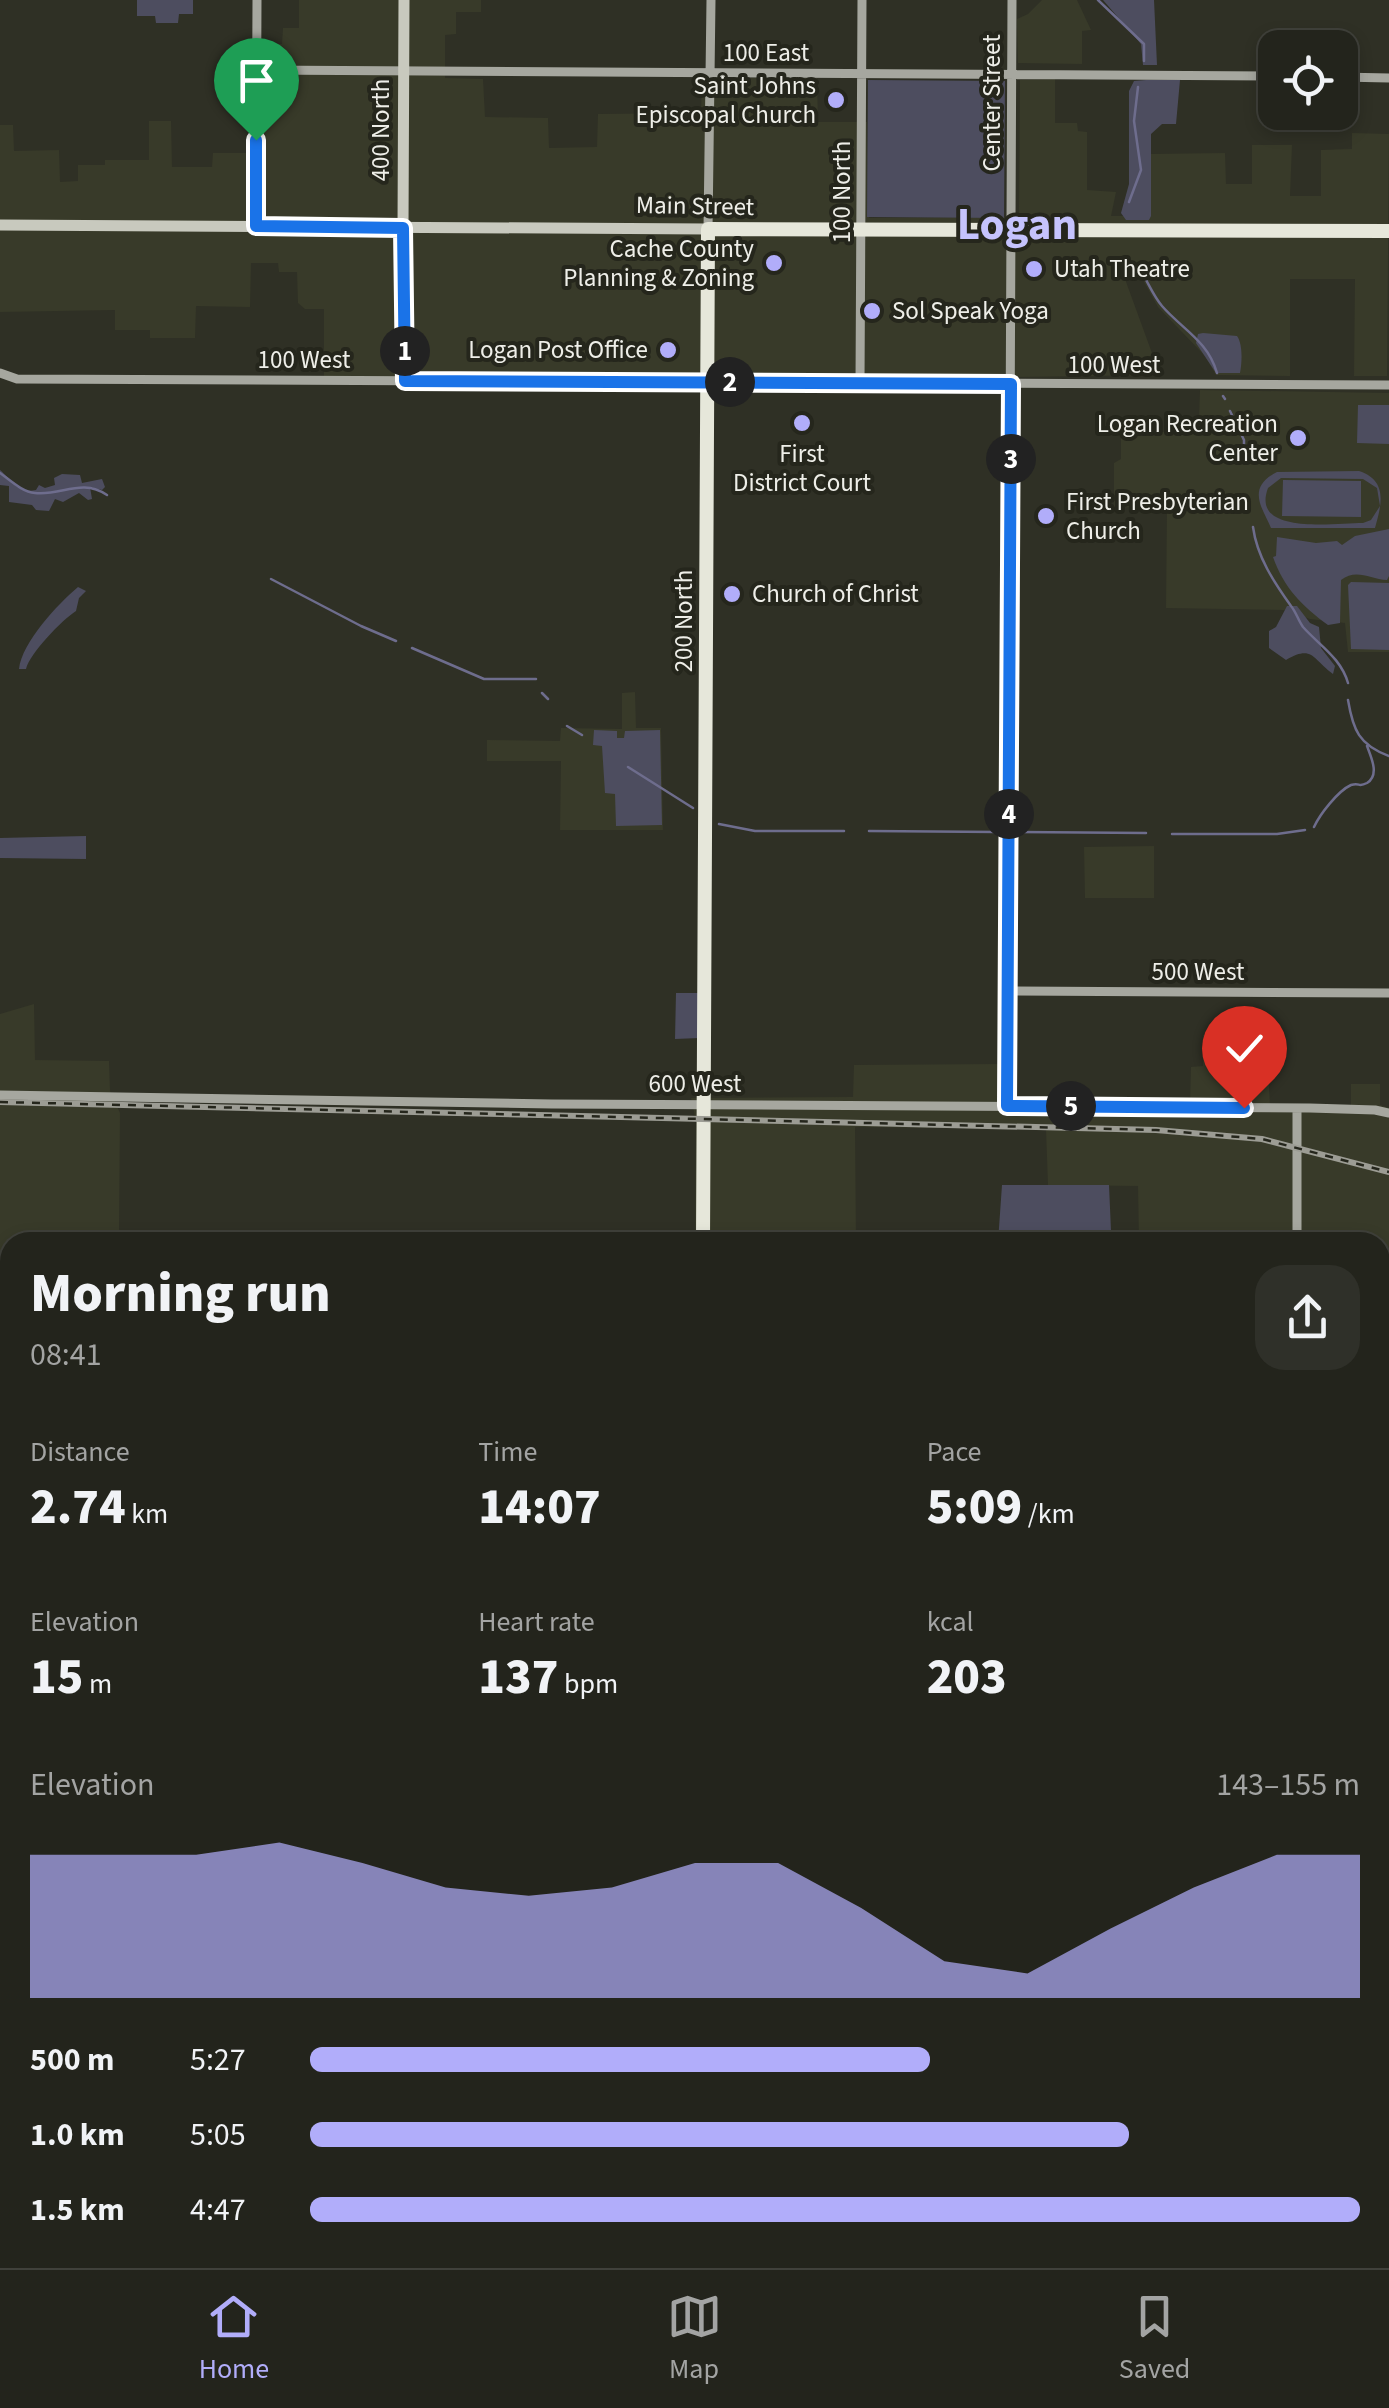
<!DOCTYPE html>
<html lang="en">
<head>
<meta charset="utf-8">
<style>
	body { margin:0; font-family:"Source Sans 3",sans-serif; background:#2f3029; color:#f1f3f6; height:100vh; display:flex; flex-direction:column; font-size:38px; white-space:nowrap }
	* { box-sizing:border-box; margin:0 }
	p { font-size:32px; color:#a3a4a3 }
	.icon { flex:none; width:55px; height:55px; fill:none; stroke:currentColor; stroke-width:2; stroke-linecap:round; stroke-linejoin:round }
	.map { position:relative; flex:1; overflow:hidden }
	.sheet { position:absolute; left:0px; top:1232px; width:1390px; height:1038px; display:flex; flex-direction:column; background:#23241c; border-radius:30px 30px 0 0; box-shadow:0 5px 15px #0003,0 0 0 2px #40413b }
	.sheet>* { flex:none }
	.fabs { position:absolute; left:1258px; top:30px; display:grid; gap:20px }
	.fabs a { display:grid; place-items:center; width:100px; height:100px; border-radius:20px; background:#23241c; box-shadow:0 5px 15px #0003,0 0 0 2px #40413b; font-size:50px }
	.pin { position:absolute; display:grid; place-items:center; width:85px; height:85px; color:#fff; margin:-102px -42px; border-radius:50% 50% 50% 0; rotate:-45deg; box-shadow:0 0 10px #0007 }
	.pin .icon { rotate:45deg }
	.km { position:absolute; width:50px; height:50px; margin:-25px; border-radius:50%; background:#222; color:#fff; font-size:28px; line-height:50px; text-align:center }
	.round { display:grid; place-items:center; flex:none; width:105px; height:105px; border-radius:30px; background:#2f3029 }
	.summary { display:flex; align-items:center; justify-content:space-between; height:170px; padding:0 30px }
	h1 { font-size:55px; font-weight:800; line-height:75px }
	.figures { display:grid; grid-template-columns:repeat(3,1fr); gap:15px; height:170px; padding:10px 30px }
	.figures div { display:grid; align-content:center }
	.figures b { font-size:50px; font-weight:800 }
	.figures small { font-size:28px; font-weight:400 }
	.figures p { font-size:28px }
	.chart { height:280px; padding:20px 30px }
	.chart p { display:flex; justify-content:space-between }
	.chart svg { width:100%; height:180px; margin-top:10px; fill:#b1adfa; opacity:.7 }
	ul { padding:0 30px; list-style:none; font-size:32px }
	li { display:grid; grid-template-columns:160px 120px 1fr; align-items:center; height:75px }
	li i { height:25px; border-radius:12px; background:#b1adfa }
	.dock { display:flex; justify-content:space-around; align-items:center; height:140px; border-top:2px solid #40413b; background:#23241c; font-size:28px; color:#a3a4a3 }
	.dock a { display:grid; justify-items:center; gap:5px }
	.dock .on { color:#b1adfa }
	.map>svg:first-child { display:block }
	.built { fill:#383a29 }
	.green { fill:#4d4d5f; fill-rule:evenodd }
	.water { fill:#6e6d8d }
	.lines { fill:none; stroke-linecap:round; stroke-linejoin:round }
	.stream { stroke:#6e6d8d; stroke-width:2.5 }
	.secondary { stroke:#a6a79f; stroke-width:9 }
	.primary { stroke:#c8c9be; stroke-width:11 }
	.highway { stroke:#e6e7da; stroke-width:14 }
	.rail-casing { stroke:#9c9c94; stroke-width:6 }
	.rail { stroke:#25261c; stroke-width:2.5; stroke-dasharray:8; stroke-linecap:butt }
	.route-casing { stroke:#fff; stroke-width:20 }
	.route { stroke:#1a73e8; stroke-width:12 }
	.poi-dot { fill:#b1adfa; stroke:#25261c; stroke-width:4 }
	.labels { text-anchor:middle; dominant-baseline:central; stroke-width:8; stroke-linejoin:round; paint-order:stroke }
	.street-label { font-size:25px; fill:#eeeee8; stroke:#25261c }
	.poi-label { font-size:25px; fill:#eeeee8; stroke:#25261c; text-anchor:end }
	.town-label { font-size:45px; font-weight:bold; fill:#c5c3fd; stroke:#25261c }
</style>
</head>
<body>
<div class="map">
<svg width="1389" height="2268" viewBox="0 0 1389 2268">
	<rect width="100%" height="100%" fill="#2f3025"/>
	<path class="built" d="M299,0H481V12H456V34L445,35V78L483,79L485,117L548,118L549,148L597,147L598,114L701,113L702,78H817L818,122H867L869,218L1019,217L1020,80L1055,79V123H1077L1078,131L1087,132V190L1116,192L1111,216H1151V154L1225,153L1226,184H1252V145H1292L1290,196H1321V150L1352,149V133L1389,134L1387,376H1354L1355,279H1290V376L1216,375L1205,356L1158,307L1143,280L1125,279L1160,375L946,378L324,377V309H305L298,303L297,272H279L278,263H251L250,307L196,306L195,338H150V330H115V310L0,312V125H13L14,151L59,150L60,182L78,181V165H105V160H149V121H171L172,167H212L213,153H261L263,43L282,44L283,28H299Z
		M1042,0H1077L1091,30L1082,31V64L1018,63L1017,19L1028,14Z
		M1200,390L1389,393V652H1348L1345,623L1310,619L1284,610L1166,608L1167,508L1114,507V463L1121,459V431L1164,432L1169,420H1199Z
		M635,692L636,728H661L663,830H560L561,761H487V740L560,741L561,728L622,729V693Z
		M1154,846V898H1085L1084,847Z
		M34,1004L35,1060L109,1061L110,1091L120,1113L119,1232L263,1234V1242H10V1688H0V1014Z
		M1203,1035H1217V1046L1267,1052L1270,1105H1351V1084H1380V1105L1389,1108V1262H1380V1242H1139L1138,1186L1048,1185L1046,1129L855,1127L856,1242H695L696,1121L691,1098L853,1097L854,1065L999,1064L1000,1101L1190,1103L1191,1067L1203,1066Z
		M0,1765H10V1826H0Z"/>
	<path class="green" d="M137,0H193V14H179L178,23H156L155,16H137Z
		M1103,0H1154L1157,65H1143L1141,44Z
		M868,80L1005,81L1004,218L867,217Z
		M1146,80H1180L1176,124H1162L1151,134V216L1149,220H1126L1121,213L1129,184V91L1134,81Z
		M1203,333L1237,336C1243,344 1242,363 1240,373H1216L1196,343L1198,334Z
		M1358,405H1389V444L1357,443Z
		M0,470C13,481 17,494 36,490L39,485L45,488L55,485L54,478L62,474L80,475L82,483L102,479L105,487L102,490L90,487L92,499L88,500L79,493L63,502L55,499L49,511L36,510L32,505L9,502V486L0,485Z
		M1359,471C1389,481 1381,506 1375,528H1271C1262,507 1246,488 1277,472ZM1281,478L1363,479L1377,488L1380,506L1371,520L1363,523C1335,523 1250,536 1268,488Z
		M1283,480L1361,481V517L1282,516Z
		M1389,529V576L1387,580C1370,579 1356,568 1341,580L1340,623L1328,625C1302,606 1284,588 1273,557L1276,556L1277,537L1316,543L1337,541L1342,545L1355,536Z
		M1351,582L1389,583V650L1351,649L1348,585Z
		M78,587L86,591L79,598L76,611C62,620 30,653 26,669H19C22,642 58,604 78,587Z
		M1287,606H1297L1310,623L1319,627L1321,648L1335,666L1333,674C1313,660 1313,644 1286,660L1269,648V631L1276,627Z
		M594,730L617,731V738H624L625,731L660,730L662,825L616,826L615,794L605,793L602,746L593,745Z
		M86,836V859L0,858V838Z
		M676,993H698L699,1038L675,1039Z
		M1002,1185H1109L1111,1231L1139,1237V1242H998Z
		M1380,1262H1389V1394H1380Z
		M0,1826H10V1973H0Z
		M0,2043L10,2044V2260H102V2268H0Z
		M173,2260H496L501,2268H151L172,2264Z"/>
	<path class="water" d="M598,2260H691V2268H598Z"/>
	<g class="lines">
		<path class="stream" d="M1098,0L1144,44V61
			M1129,202L1141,170L1134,121L1138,87
			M1125,267L1129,277L1145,278C1150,287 1155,298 1162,306C1182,329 1208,341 1217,373
			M1223,396L1225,399
			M1230,411L1244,440V459
			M0,473C10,480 22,492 35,493C62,496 81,478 107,495
			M1253,527C1257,557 1274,582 1291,606C1296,612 1298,620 1303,627C1319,645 1341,658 1348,683
			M271,579L361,626L396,641
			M412,648L484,679H536
			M542,693L548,699
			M1348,700C1353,730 1359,745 1389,756
			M567,726L582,735
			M628,767L693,808
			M719,824L755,831H844
			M1314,827C1320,814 1338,791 1351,785C1361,782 1357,788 1367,783C1380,775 1371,757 1367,746
			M869,831L997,832
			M1019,832L1146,833
			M1172,834H1277L1305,830
			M458,2260L470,2268"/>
		<path class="secondary" d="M257,70L1275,76
			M1340,77L1389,78
			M256,226L257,0
			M403,228L405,381
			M708,229L711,0
			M0,373L17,379L1389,385
			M860,384L862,0
			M1008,991L1389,993
			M0,1095L552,1104L1310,1108L1375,1110L1389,1113
			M1007,1105L1012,0
			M1297,1108V1242
			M1280,2260V2268"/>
		<path class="primary" d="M0,225L708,229
			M403,228L404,0
			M0,1676H10
			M1380,1698H1389"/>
		<path class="highway" d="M703,1242L708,229L1389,231
			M699,2268V2260"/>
		<g class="rail-casing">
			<path id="rail" d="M0,1102L1156,1130L1262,1139L1389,1172"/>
		</g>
		<use href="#rail" class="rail"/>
	</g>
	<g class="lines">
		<g class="route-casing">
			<path id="route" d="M256,140V226L403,228L405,381L1011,384L1007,1106L1244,1108"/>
		</g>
		<use href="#route" class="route"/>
	</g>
	<g class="poi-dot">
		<circle cx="836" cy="100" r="10"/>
		<circle cx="774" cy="263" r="10"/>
		<circle cx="1034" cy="269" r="10"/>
		<circle cx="872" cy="311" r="10"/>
		<circle cx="668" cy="350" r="10"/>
		<circle cx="802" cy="423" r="10"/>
		<circle cx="1298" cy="438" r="10"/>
		<circle cx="1046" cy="516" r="10"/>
		<circle cx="732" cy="594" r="10"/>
	</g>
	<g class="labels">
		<g class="street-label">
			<text x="766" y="53">100 East</text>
			<text transform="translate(992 103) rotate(-90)">Center Street</text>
			<text transform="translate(381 130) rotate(-90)">400 North</text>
			<text transform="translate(842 192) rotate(-90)">100 North</text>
			<text transform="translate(695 206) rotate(1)">Main Street</text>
			<text x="304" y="360">100 West</text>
			<text x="1114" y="365">100 West</text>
			<text transform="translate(684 621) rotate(-90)">200 North</text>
			<text x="1198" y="972">500 West</text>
			<text x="695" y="1084">600 West</text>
		</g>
		<g class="poi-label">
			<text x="816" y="86">Saint Johns<tspan x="816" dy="29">Episcopal Church</tspan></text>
			<text x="754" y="249">Cache County<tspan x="754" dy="29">Planning &amp; Zoning</tspan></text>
			<text x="1054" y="269" text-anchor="start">Utah Theatre</text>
			<text x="892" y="311" text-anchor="start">Sol Speak Yoga</text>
			<text x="648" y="350">Logan Post Office</text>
			<text x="1278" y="424">Logan Recreation<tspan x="1278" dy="29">Center</tspan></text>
			<text x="802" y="454" text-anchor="middle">First<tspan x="802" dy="29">District Court</tspan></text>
			<text x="1066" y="502" text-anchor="start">First Presbyterian<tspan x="1066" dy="29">Church</tspan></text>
			<text x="752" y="594" text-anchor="start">Church of Christ</text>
		</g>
		<g class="town-label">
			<text x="1017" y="225">Logan</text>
		</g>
	</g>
</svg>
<div class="fabs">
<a><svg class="icon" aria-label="locate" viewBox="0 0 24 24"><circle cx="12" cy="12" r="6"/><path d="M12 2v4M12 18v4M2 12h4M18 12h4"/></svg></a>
</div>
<div class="pin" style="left:256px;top:140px;background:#1e9e55"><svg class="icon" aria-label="arrive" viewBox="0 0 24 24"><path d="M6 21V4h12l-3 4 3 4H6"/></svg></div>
<div class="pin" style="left:1244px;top:1108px;background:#d93025"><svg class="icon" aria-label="check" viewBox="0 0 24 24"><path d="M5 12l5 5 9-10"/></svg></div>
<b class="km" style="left:405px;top:351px">1</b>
<b class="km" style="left:730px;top:382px">2</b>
<b class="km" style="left:1011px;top:459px">3</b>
<b class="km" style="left:1009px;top:814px">4</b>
<b class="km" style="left:1071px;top:1106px">5</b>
<section class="sheet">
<div class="summary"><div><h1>Morning run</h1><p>08:41</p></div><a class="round"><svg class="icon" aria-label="share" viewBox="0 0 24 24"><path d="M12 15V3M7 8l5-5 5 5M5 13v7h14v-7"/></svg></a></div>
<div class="figures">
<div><p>Distance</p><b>2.74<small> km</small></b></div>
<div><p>Time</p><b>14:07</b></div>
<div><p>Pace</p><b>5:09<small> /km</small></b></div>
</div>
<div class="figures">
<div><p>Elevation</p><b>15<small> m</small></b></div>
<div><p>Heart rate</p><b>137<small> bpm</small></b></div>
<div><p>kcal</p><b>203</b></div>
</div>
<div class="chart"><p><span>Elevation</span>143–155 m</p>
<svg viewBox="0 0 160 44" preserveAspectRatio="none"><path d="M0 44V9L10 9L20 9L30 6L40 11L50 17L60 19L70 17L80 11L90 11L100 22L110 35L120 38L130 27L140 17L150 9L160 9V44z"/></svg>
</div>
<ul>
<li><b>500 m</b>5:27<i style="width:59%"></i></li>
<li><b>1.0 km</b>5:05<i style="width:78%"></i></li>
<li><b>1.5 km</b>4:47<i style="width:100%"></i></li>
</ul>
</section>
</div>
<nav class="dock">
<a class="on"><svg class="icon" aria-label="home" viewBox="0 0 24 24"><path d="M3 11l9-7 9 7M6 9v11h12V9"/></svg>Home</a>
<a><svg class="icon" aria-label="map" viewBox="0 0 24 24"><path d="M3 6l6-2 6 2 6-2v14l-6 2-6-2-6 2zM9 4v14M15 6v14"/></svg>Map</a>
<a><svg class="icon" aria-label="saved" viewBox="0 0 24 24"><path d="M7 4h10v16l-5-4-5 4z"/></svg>Saved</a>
</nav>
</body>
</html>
